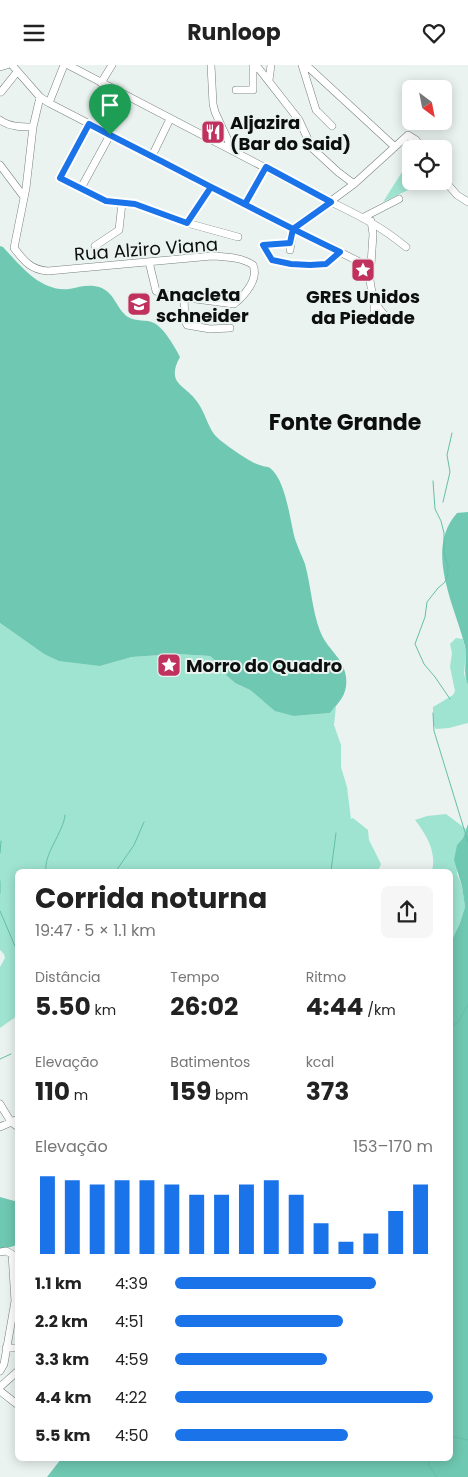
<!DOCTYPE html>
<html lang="pt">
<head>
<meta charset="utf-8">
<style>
	body { margin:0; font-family:Poppins,sans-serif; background:#f6f6f6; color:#222; height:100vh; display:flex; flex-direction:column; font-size:19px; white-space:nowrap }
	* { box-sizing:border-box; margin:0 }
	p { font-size:16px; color:#767676 }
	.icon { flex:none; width:28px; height:28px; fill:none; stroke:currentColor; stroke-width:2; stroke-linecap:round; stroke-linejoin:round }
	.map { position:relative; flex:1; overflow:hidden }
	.drawer { position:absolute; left:15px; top:804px; width:438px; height:592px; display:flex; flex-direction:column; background:#fff; border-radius:8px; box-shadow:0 2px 12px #0003 }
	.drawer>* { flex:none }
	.needle { width:32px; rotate:148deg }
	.tools { position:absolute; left:402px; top:15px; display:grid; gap:10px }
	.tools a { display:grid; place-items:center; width:50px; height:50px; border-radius:8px; background:#fff; box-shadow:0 2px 12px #0003; font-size:25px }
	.pin { position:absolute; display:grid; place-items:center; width:42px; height:42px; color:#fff; margin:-51px -21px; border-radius:50% 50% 50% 0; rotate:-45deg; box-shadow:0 0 5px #0007 }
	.pin .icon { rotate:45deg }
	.round { display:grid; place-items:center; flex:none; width:52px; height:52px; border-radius:8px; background:#f6f6f6 }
	.summary { display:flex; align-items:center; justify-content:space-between; height:85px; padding:0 20px }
	h1 { font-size:28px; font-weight:700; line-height:38px }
	.figures { display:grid; grid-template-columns:repeat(3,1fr); gap:8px; height:85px; padding:5px 20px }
	.figures div { display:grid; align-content:center }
	.figures b { font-size:25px; font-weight:700 }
	.figures small { font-size:14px; font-weight:400 }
	.figures p { font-size:14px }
	.chart { height:140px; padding:10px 20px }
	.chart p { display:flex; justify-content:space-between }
	.chart svg { width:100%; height:90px; margin-top:5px; stroke:#1a73e8; stroke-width:6 }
	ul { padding:0 20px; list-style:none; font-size:16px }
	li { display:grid; grid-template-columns:80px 60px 1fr; align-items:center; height:38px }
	li i { height:12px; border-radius:6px; background:#1a73e8 }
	header { display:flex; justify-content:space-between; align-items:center; height:65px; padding:0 20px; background:#fff; font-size:22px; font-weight:700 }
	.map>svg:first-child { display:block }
	.green { fill:#9fe4d1 }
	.forest { fill:#6fc8b1 }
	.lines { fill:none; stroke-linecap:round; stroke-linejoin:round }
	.stream { stroke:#65bfa8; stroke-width:1 }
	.minor-casing { stroke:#78817e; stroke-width:8 }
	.minor { stroke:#fff; stroke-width:7 }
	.route-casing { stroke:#fff; stroke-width:10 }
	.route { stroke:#1a73e8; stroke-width:6 }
	.labels { text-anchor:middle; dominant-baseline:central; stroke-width:4; stroke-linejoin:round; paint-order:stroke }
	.poi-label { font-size:18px; font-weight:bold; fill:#0c0f0e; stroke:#eaf3f0; text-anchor:start }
	.street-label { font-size:18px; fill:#0c0f0e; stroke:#eaf3f0 }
	.district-label { font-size:22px; font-weight:bold; fill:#0c0f0e; stroke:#eaf3f0 }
</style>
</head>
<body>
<header><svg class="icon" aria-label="menu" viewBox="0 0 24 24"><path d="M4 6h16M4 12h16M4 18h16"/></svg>Runloop<svg class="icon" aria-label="heart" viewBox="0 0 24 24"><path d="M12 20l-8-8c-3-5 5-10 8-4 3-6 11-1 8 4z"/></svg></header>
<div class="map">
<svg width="468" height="1412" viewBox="0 0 468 1412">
	<rect width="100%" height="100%" fill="#eaf3f0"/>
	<path class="green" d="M409,96L411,99V116L425,117L383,137Z
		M0,558L44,589L100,601L132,592L176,589L210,591L217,597L226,610L235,618L250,625L262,635L294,651L330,648L336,641L334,660L341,680V702L347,722L351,754L353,753L368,765L369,775L381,799L378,806H18L17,951L0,963V902L5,893L4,889L0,885Z
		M456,573L463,574L466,587L464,609L468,620V658L449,663L436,664L433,659V642L453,630L455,626L450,602L452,588L450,579Z
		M446,749L466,764L463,773L457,780V809L462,821L465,842L460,858L450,879V806H432C437,787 426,769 415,755L427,751Z"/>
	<path class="forest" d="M0,181L3,182C20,200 40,227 69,224C80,222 88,219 99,222C115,227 116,244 128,252C136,257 146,254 154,258C164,263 175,282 180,292C165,320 186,319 198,338C205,348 207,359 214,369C219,376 248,396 257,399C261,401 269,402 270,403C286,415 290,456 295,474C298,483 302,491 305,499C311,521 312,545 320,566C326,583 344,593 346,612C348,629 340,636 330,648L294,651L275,646L250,625L235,618L226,610L217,597L210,591L176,589L132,592L100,601L59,596L44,589L0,558Z
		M468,447V620C462,607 468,594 465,581C455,541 424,485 457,448Z
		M468,759V1412H47L61,1394H450V879L460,858L465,842L462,821L454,795L457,780L463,773Z
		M0,1132L18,1137L17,1180L0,1185Z"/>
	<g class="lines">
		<path class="stream" d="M433,416L435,444L441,456L444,468V489L448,501V509L445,517L438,523L427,537L425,552L415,579L424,599L435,612L450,634
			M443,437L450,407L447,390L452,368
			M433,648L434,666L468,777
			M0,788L1,776
			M46,806C43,790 64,766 65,750
			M116,806L134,780L144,757
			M331,806L336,768
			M0,816V828
			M0,846L18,888
			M450,962L458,957L468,940
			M0,994L11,989
			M450,1371L468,1375
			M428,1394L430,1402L437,1412"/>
		<g class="minor-casing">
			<path id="minor" d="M12,0L40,32L49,38L293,164L370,202
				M68,0L331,137C358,150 382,162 406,182
				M211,0L213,39L215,47L232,84
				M256,0L299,55L312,83L338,107L354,119
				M302,0L316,45L332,61
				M306,0L395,82
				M0,2L7,0
				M269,15L271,0
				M101,18L112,0
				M236,25H253V0
				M1,27L17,7
				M40,32L33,62L26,123L14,183C24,196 31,205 48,206L212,191C225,192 242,192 253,200C259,214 245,230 234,239L165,230L156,226L149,197
				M49,38L64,0
				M0,55C10,62 21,62 33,62
				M89,59L60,113L106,136L135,139L187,158L238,172
				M152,91L170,54
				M0,100L24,132
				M444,115L457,130L468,137
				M81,123L110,70
				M245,139L266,102
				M364,152L399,134
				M371,156L373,169L370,215C372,233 377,247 393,256
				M187,158L211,121
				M293,164L354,119L408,70L416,75L421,84
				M290,178L263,181L272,195L291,199H326L340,187
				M95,181L119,165L122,138
				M290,185L293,164
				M184,233L185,256L187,260L210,264L230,263
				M374,236V257
				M0,1039L11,1057L18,1062
				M0,1062L18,1054
				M0,1187L6,1186L12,1189L15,1236L4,1299L0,1306
				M6,1283H18
				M0,1322L18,1306
				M0,1326L18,1340"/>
		</g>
		<use href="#minor" class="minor"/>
	</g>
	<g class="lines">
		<g class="route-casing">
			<path id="route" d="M110,70L159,95C219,126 279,158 340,187L326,199L310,200L291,199L272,195L263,180L290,178L293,164L331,137L266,102L245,139L211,122L187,158L135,139L106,136L60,113L89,59L110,70"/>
		</g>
		<use href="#route" class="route"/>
	</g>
	<defs>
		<g id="restaurant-square" transform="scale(1.25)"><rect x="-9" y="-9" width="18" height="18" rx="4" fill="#c0315d" stroke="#eaf3f0"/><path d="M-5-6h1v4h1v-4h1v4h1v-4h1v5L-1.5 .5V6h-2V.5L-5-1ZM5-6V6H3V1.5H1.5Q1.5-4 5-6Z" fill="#fff"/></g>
		<g id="sight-square" transform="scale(1.25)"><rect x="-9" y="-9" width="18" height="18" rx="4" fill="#c0315d" stroke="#eaf3f0"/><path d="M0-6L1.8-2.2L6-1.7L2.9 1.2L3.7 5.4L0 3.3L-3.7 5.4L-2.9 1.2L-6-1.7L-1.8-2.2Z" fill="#fff"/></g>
		<g id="school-square" transform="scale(1.25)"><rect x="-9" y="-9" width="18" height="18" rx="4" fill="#c0315d" stroke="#eaf3f0"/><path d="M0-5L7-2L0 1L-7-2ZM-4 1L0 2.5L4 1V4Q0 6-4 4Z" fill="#fff"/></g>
	</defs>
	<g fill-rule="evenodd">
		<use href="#restaurant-square" x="213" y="67"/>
		<use href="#sight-square" x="363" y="205"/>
		<use href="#school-square" x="139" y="239"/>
		<use href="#sight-square" x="169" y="600"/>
	</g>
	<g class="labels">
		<g class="poi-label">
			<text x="230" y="57">Aljazira<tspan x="230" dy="21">(Bar do Said)</tspan></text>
			<text x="156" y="229">Anacleta<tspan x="156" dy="21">schneider</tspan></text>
			<text x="363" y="231" text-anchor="middle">GRES Unidos<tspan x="363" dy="21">da Piedade</tspan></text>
			<text x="186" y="600">Morro do Quadro</text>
		</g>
		<g class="street-label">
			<text transform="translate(146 184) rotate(-4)">Rua Alziro Viana</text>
		</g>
		<g class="district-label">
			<text x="345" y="357">Fonte Grande</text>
		</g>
	</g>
</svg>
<div class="tools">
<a><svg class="needle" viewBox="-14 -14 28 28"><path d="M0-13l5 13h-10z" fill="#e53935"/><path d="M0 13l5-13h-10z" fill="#767676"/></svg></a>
<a><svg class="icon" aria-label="locate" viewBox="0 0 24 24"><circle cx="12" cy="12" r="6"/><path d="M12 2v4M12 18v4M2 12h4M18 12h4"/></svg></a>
</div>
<div class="pin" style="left:110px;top:70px;background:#1e9e55"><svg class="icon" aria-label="arrive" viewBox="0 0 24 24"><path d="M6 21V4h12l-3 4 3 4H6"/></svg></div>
<section class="drawer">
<div class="summary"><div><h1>Corrida noturna</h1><p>19:47 · 5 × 1.1 km</p></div><a class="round"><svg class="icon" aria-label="share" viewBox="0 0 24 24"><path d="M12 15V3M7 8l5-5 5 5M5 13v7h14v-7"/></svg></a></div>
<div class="figures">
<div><p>Distância</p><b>5.50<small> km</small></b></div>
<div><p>Tempo</p><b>26:02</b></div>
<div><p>Ritmo</p><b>4:44<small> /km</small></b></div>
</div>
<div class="figures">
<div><p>Elevação</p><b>110<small> m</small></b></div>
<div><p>Batimentos</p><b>159<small> bpm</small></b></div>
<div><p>kcal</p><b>373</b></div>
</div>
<div class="chart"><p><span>Elevação</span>153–170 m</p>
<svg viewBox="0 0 160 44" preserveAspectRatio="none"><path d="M5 44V6M15 44V8M25 44V10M35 44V8M45 44V8M55 44V10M65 44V15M75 44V15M85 44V10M95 44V8M105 44V15M115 44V29M125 44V38M135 44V34M145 44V23M155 44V10"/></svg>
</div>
<ul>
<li><b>1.1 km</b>4:39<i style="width:78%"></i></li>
<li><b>2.2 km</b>4:51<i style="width:65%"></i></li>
<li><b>3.3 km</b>4:59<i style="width:59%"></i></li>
<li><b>4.4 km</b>4:22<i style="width:100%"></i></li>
<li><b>5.5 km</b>4:50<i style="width:67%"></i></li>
</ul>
</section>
</div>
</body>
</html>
